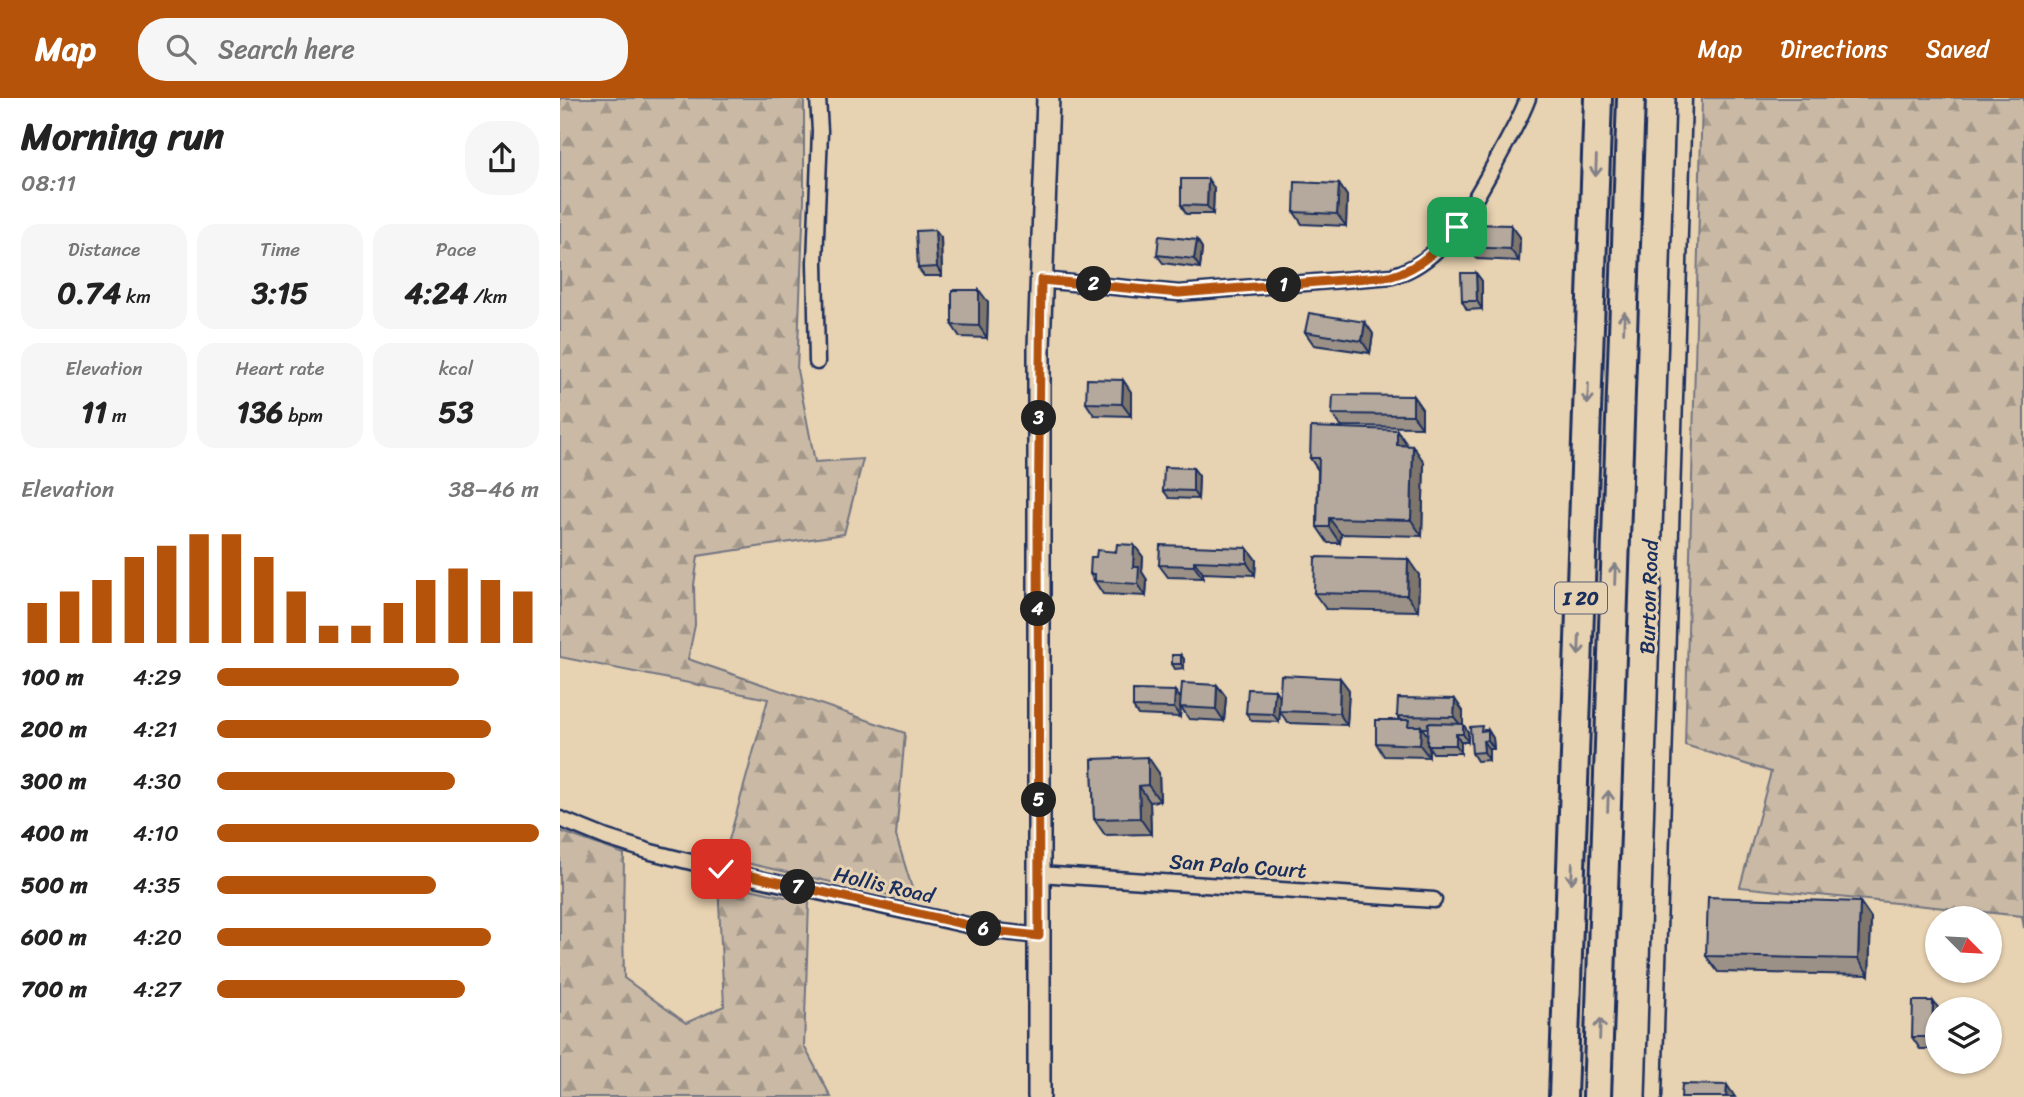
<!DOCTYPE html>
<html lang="en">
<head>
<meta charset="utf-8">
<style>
	body { margin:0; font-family:Sriracha,sans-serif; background:#f6f6f6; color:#222; height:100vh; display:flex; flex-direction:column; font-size:26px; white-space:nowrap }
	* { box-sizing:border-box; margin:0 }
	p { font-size:23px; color:#767676 }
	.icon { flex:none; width:38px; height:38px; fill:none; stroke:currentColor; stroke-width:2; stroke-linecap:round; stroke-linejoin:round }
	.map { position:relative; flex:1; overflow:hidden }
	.side { display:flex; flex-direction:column; background:#fff; width:560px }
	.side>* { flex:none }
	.needle { width:46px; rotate:114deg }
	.fabs { position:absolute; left:1365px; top:808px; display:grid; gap:14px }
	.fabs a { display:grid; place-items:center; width:77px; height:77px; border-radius:50%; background:#fff; box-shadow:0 2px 5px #0004; font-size:35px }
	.pin { position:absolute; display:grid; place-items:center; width:60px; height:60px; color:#fff; margin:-30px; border-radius:14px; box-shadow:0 4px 10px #0006 }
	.km { position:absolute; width:35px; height:35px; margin:-18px; border-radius:50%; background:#222; color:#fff; font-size:19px; line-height:35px; text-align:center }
	.round { display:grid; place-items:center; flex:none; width:74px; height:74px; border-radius:28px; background:#f6f6f6 }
	.head { display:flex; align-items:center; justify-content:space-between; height:119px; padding:0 21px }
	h1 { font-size:38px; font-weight:800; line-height:52px }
	.metrics { display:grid; grid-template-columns:repeat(3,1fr); gap:10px; height:119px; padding:7px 21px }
	.metrics div { display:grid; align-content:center; border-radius:18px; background:#f6f6f6; text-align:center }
	.metrics b { font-size:30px; font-weight:800 }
	.metrics small { font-size:19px; font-weight:400 }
	.metrics p { font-size:19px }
	.chart { height:196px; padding:14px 21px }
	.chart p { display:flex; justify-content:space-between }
	.chart svg { width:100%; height:126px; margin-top:7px; stroke:#b45309; stroke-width:6 }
	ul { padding:0 21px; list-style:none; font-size:23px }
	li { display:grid; grid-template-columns:112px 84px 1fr; align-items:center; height:52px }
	li i { height:18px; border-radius:9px; background:#b45309 }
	header { display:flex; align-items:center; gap:42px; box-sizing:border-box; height:98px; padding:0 35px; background:#b45309; color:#fff }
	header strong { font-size:33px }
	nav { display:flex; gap:38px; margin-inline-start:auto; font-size:24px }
	.search { width:490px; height:63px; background:#f6f6f6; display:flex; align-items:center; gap:18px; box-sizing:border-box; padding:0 24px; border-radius:28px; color:#767676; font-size:26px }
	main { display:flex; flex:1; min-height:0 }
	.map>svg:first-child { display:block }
	.forest { fill:url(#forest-firs); stroke:#727482; stroke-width:2 }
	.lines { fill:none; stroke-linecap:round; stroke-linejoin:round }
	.street-casing { stroke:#1b2f5e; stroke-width:19 }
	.secondary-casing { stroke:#1b2f5e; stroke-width:26 }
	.highway-casing { stroke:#1b2f5e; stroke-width:32 }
	.street { stroke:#e7d2b1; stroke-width:14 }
	.secondary { stroke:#e7d2b1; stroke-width:21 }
	.highway { stroke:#e7d2b1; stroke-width:26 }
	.wall { fill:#9b9186; stroke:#1b2f5e; stroke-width:2; fill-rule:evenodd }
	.shaded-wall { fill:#7e766d; stroke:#1b2f5e; stroke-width:2 }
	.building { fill:#b4a99c; stroke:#1b2f5e; stroke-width:2 }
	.oneway { stroke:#818088 }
	.route-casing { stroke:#fff; stroke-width:14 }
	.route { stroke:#b45309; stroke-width:9 }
	.labels { text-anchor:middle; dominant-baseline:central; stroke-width:6; stroke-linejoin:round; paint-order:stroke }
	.shield { fill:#e7d2b1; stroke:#586077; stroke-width:2 }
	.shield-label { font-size:19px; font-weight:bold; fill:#1b2f5e }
	.street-label { font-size:21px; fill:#1b2f5e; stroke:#e7d2b1 }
</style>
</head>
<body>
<header>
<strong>Map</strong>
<div class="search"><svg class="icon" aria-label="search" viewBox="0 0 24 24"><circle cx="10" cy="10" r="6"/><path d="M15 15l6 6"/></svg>Search here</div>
<nav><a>Map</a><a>Directions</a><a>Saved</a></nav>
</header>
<main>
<section class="side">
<div class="head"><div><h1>Morning run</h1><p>08:11</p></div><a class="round"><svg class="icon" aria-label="share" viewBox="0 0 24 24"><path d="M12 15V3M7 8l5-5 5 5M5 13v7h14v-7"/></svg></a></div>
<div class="metrics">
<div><p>Distance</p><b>0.74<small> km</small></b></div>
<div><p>Time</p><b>3:15</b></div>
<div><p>Pace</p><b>4:24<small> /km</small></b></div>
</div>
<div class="metrics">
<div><p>Elevation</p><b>11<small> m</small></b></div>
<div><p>Heart rate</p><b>136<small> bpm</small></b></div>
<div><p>kcal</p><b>53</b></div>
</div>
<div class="chart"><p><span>Elevation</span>38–46 m</p>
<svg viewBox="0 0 160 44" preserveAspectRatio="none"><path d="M5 44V30M15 44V26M25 44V22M35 44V14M45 44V10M55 44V6M65 44V6M75 44V14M85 44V26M95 44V38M105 44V38M115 44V30M125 44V22M135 44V18M145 44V22M155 44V26"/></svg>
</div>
<ul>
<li><b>100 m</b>4:29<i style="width:75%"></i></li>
<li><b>200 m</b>4:21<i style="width:85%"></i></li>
<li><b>300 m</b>4:30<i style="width:74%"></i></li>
<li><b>400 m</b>4:10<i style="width:100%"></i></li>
<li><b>500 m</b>4:35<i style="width:68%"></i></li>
<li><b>600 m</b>4:20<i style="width:85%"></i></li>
<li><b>700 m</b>4:27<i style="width:77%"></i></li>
</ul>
</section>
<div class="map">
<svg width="1464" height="999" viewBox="0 0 1464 999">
	<defs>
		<pattern id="forest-firs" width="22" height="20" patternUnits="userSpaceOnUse" patternTransform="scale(1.75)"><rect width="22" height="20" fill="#cabaa5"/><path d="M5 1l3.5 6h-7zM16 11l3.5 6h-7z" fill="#a3988a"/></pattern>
	</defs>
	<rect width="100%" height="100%" fill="#e7d2b1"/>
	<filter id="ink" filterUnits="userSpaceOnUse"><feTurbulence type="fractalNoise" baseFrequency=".0143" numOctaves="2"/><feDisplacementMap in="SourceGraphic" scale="14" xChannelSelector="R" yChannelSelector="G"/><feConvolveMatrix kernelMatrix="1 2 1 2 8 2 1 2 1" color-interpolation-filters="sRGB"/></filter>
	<g filter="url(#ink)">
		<path class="forest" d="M0,0H244V102L237,272L255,364L303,361L284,436L138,458L134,487L135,527L128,561L345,635L336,738L356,803L164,760L208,601L0,559Z
			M1142,0H1464V830L1462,818L1180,789L1211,674L1125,647Z
			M0,733L64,756L63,827L64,880L126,925L164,908L158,784L249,804L244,948L271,999H0Z"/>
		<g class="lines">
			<g class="street-casing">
				<path id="street" d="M481,182L619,195L832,178C885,163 911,108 936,64C947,43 960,22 968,0
					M257,264L255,164L260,33L258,0
					M0,721L47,740L91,754L191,779L434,833L479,838
					M479,776L874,802
					M1094,999L1124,0"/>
			</g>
			<g class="secondary-casing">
				<path id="secondary" d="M479,999V250L488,0"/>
			</g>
			<g class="highway-casing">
				<path id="highway" d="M1003,999L1038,0
					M1037,999L1071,0"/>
			</g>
			<use href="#street" class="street"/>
			<use href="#secondary" class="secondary"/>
			<use href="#highway" class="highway"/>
		</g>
		<path class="wall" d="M779,86L787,98L786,128L742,126L734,114Z
			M654,90L653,116H626L621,107Z
			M951,127L960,139L959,163L917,161L908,149Z
			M381,140L382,178H364L358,170Z
			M637,142L642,150L640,170L603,165L597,157Z
			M916,175L922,183V211L907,212L902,203Z
			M428,204L427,240L400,239L392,227Z
			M805,224L813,236L810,255L754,247L745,234Z
			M563,282L571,294V318L534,317L526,305Z
			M853,298L862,311V329L781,328L772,316Z
			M848,348L864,364L862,438L781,436L780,445H768L757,429L758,372L750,360Z
			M633,370L639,378L638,401L609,400L603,392Z
			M574,447L583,459L582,474L587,482L586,498L543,496L530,476L536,459Z
			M687,450L696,462L695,477L643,475V480L608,479L599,467Z
			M859,477L858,513L766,511L754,495Z
			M621,557L624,561V570L615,571L612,566Z
			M780,580L789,592L787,627L728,625L720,614L719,624L692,623L686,615L720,599Z
			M657,587L666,599L664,623L629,621L621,609L620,619L578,617L573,609L615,593L621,601Z
			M903,613V626L908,634V644H901V655H873L869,649V659L824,658L816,645L841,622L837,618ZM862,630H868V638Z
			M924,632H928L933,640L934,651H929V662L917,663L912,655Z
			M532,661L599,675L600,703L590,704L591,736L545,737L534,721Z
			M1300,804L1311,820L1309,877L1158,874L1146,858Z
			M1377,912V951H1360L1352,939Z"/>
		<path class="shaded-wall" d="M648,81L654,90L653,116L647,108Z
			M779,86L787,98L786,128L777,116Z
			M951,127L960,139L959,163L950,151Z
			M375,132L381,140L382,178L377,169Z
			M637,142L642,150L640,170L634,161Z
			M916,175L922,183V211L917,203Z
			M419,192L428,204L427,240L419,228Z
			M805,224L813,236L810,255L802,243Z
			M563,282L571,294V318L562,306Z
			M853,298L862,311V329L853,317Z
			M837,332L848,348L837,347Z
			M853,348L864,364L862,438L851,422Z
			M633,370L639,378L638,401L633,393Z
			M769,420L781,436L780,445L769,429Z
			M574,447L583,459L582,474L587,482L586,498L578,486L573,469Z
			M687,450L696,462L695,477L687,465Z
			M848,461L859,477L858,513L847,497Z
			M634,463L643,475V480L634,468Z
			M621,557L624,561V570L621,566Z
			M780,580L789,592L787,627L779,615Z
			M657,587L666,599L664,623L656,611Z
			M715,592L721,600L719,624L713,616Z
			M615,593L621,601L620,619L614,610Z
			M895,601L903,613V626L908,634V644L903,636V630L894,619Z
			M861,628L869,640L867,647L869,649V659L860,647Z
			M928,632L933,640L934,651L928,642Z
			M896,636L901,644V655L896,647Z
			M923,643L929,651V662L924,654Z
			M588,659L599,675L600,703L588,687Z
			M579,688L590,704L591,736L580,720Z
			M1300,804L1311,820L1309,877L1298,861Z
			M1373,903L1380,912H1377V946L1372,939Z
			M1167,987L1175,999H1166Z"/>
		<path class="building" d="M621,81H648L647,108L621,107Z
			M735,84L779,86L777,116L734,114Z
			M909,126L951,127L950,151L908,149Z
			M375,132L377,169L358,170L356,133Z
			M599,138L637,142L634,161L597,157Z
			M901,175H916L917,203H902Z
			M392,192H419V228L392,227Z
			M749,215L805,224L802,243L745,234Z
			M527,281L563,282L562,306L526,305Z
			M773,297L853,298V317L772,316Z
			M751,329L837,332V347L853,348L851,422L769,420V429H757L759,360H750Z
			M604,369L633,370V393L603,392Z
			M557,446L574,447L573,469H579L578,486L535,483V476H530L531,459H536L537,452L556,454Z
			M600,447L687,450V465L634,463V468L599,467Z
			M755,459L848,461L847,497L754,495Z
			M612,557H621V566H612Z
			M721,577L780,580L779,615L719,613Z
			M622,585L657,587L656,611L620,609Z
			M688,591L715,592L713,616L686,615Z
			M573,592L615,593L614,610L573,609Z
			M838,600L895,601L894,619L837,618Z
			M816,622H849L848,628H861L860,647L816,645Z
			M868,625L903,626V636H896V647H867Z
			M922,628L921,633L928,632V642L923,643L924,654L912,655L910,629Z
			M588,659V687L579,688L580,720L534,721L532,661Z
			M1148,799L1300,804L1298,861L1146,858Z
			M1353,903H1373L1372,939H1352Z
			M1122,986L1167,987L1166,999H1121Z"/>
		<defs><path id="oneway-shaft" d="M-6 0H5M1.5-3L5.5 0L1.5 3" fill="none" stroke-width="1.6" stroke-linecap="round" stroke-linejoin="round" transform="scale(1.75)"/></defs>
		<g class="oneway">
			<use href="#oneway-shaft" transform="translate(1036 68) rotate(92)"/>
			<use href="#oneway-shaft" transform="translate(1064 224) rotate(-88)"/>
			<use href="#oneway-shaft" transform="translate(1028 296) rotate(92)"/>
			<use href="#oneway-shaft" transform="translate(1055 476) rotate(-88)"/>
			<use href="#oneway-shaft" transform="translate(1019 547) rotate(92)"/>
			<use href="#oneway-shaft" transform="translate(1048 703) rotate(-88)"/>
			<use href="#oneway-shaft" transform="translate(1012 775) rotate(92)"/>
			<use href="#oneway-shaft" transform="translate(1040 931) rotate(-88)"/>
		</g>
	</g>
	<g class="lines" filter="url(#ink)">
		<g class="route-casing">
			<path id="route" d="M161,771L434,833L479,838L478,428L481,182L619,195L832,178C860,170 878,151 897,129"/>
		</g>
		<use href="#route" class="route"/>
	</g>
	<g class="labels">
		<rect class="shield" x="995" y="484.5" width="52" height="31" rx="5"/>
		<g class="shield-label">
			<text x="1021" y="500">I 20</text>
		</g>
		<g class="street-label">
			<text transform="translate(1089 499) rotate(-88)">Burton Road</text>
			<text transform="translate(678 768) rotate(4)">San Palo Court</text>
			<text transform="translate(324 787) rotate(13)">Hollis Road</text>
		</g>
	</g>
</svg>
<div class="fabs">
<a><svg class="needle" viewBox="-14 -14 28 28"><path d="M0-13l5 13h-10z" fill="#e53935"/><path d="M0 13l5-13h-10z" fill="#767676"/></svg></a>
<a><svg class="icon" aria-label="layers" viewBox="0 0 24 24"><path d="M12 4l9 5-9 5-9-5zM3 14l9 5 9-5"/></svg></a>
</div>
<div class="pin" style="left:897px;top:129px;background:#1e9e55"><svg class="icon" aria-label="arrive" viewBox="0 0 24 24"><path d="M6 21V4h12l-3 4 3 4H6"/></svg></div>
<div class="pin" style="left:161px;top:771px;background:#d93025"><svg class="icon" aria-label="check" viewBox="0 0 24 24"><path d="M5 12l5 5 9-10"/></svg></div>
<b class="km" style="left:724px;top:187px">1</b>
<b class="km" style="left:534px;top:186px">2</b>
<b class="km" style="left:479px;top:320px">3</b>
<b class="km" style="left:478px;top:511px">4</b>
<b class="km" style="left:479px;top:702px">5</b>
<b class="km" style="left:424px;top:831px">6</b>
<b class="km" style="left:238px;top:789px">7</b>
</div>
</main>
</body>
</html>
